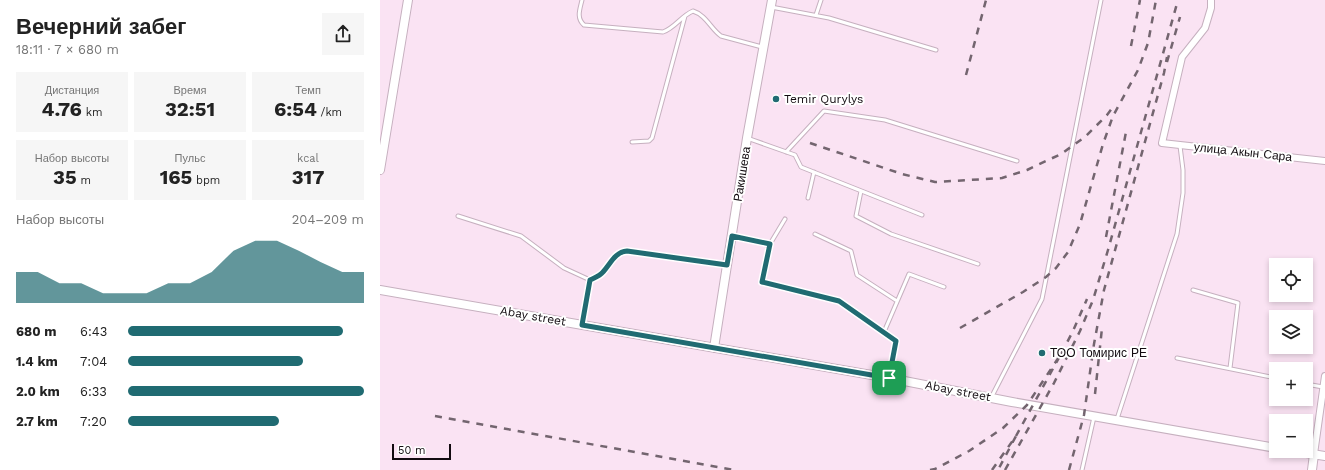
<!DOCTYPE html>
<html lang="ru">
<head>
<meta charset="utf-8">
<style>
	body { margin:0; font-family:"Work Sans",sans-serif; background:#f6f6f6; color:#222; height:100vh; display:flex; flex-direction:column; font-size:15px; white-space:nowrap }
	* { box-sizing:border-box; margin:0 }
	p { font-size:13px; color:#767676 }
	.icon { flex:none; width:22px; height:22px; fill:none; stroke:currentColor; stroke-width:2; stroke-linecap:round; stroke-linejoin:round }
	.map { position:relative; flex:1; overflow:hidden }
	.drawer { display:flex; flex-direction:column; background:#fff; width:380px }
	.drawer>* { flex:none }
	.fabs { position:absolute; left:889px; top:258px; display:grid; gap:8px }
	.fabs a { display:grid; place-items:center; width:44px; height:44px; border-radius:0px; background:#fff; box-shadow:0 2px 6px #0003; font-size:20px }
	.scale { position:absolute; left:12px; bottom:10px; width:59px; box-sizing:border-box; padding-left:4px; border:2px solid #120b10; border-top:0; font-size:11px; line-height:14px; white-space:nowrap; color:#120b10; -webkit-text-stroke:3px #fff; paint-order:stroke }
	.pin { position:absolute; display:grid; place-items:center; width:34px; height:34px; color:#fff; margin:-17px; border-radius:8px; box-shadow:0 2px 6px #0006 }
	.round { display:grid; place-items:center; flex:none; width:42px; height:42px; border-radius:0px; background:#f6f6f6 }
	.summary { display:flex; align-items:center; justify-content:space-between; height:68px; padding:0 16px }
	h1 { font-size:22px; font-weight:700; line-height:30px }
	.figures { display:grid; grid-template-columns:repeat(3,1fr); gap:6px; height:68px; padding:4px 16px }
	.figures div { display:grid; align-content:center; border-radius:0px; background:#f6f6f6; text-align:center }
	.figures b { font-size:20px; font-weight:700 }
	.figures small { font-size:11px; font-weight:400 }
	.figures p { font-size:11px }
	.chart { height:112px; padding:8px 16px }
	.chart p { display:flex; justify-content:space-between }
	.chart svg { width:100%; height:72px; margin-top:4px; fill:#206b72; opacity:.7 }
	ul { padding:0 16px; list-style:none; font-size:13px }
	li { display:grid; grid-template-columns:64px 48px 1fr; align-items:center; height:30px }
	li i { height:10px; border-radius:5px; background:#206b72 }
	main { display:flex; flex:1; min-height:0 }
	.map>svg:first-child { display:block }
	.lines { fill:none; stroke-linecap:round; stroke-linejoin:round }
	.service-casing { stroke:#c6b0bf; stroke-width:5 }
	.minor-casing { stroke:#c6b0bf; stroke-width:8 }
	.tertiary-casing { stroke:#c6b0bf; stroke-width:10 }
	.service { stroke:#fff; stroke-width:3 }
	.minor { stroke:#fff; stroke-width:6 }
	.tertiary { stroke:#fff; stroke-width:8 }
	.rail { stroke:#73656f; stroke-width:2.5; stroke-dasharray:7 7; stroke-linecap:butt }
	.route-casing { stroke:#fff; stroke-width:8 }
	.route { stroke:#206b72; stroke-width:5 }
	.poi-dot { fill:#206b72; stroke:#fff; stroke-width:1.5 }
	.labels { text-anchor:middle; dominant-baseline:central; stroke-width:4; stroke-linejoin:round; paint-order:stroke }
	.poi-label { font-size:12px; fill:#120b10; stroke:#fff; text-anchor:start }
	.street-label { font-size:12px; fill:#120b10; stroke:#fff }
</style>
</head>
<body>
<main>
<section class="drawer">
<div class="summary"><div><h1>Вечерний забег</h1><p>18:11 · 7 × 680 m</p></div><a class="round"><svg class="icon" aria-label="share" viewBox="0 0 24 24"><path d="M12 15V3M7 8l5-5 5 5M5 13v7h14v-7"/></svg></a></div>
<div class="figures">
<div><p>Дистанция</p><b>4.76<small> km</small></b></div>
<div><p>Время</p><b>32:51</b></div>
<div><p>Темп</p><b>6:54<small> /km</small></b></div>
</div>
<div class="figures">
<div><p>Набор высоты</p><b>35<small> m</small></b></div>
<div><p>Пульс</p><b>165<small> bpm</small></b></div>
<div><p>kcal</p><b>317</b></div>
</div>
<div class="chart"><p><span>Набор высоты</span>204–209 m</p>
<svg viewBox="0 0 160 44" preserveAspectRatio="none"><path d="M0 44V25L10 25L20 32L30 32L40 38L50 38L60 38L70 32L80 32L90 25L100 12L110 6L120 6L130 12L140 19L150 25L160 25V44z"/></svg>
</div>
<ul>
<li><b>680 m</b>6:43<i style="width:91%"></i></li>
<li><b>1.4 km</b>7:04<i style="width:74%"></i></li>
<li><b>2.0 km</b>6:33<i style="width:100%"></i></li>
<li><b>2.7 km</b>7:20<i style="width:64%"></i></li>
</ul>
</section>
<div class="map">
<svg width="945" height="470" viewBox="0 0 945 470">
	<rect width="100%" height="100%" fill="#fae3f3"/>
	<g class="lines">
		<g class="service-casing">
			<path id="service" d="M202,0C200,9 196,18 204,25L283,32C295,28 301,16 313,11C326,15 331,29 341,36L382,47
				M391,7L449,18L556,50
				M436,15L441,0
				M367,138L415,155L421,167L542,215
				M252,142L269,141L272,138L305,16
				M406,152L444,111L505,120L637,161
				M481,191L476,216L511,234L598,264
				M428,198L434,172
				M78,216L141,236L184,268L210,280
				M435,234L471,251L477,275L517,301
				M353,236L390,244L382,282L459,301L516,341L509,377
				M390,244L405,219
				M813,290L858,303L850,368
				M202,325L210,280L222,273L239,254L244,251L346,265
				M504,332L529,274L564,287
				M797,358L896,378
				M926,384L943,387
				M612,396L662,299L721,0
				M737,419L797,234L803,193V170L800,146
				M702,470L714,417"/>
		</g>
		<g class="minor-casing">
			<path id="minor" d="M831,0V8L825,28L802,57L782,143L945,161
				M934,454L945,376"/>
		</g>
		<g class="tertiary-casing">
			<path id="tertiary" d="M0,170L28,0
				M0,290L509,378L632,402L896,448
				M334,348L367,138L392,0
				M914,451L945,456
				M932,470L934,454"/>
		</g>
		<use href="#service" class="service"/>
		<use href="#minor" class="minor"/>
		<use href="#tertiary" class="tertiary"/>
		<path class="rail" d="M751,46L760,0
			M787,62L800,17
			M586,75L606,0
			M430,143L522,174L555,182L622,178L647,170L681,154L705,137L727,115L733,107
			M726,237L746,132
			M580,328L643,292L666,277L676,268L688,252L700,224L723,144L733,116L758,70L768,43L776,0
			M681,354L693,331L707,299
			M715,394L722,328
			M55,416L354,470
			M550,470L555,469L589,451L623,428L647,405L681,354L636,436
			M612,470L636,436L618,470
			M625,470L674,383L700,331L713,300L728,250L798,0
			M689,470L704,415L714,344L724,290L784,73L787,57"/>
	</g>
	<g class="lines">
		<g class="route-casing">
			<path id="route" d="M352,236L390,244L382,282L459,301L516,341L509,378L202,325L210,280C214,278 220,276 223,272C231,263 235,252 247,251L347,265Z"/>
		</g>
		<use href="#route" class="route"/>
	</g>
	<g class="poi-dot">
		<circle cx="396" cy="99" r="4"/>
		<circle cx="662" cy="353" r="4"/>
	</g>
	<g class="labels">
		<g class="poi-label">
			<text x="404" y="99">Temir Qurylys</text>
			<text x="670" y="353">ТОО Томирис РЕ</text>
		</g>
		<g class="street-label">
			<text transform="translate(863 152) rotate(6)">улица Акын Сара</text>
			<text transform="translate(362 174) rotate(-81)">Ракишева</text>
			<text transform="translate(153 316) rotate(10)">Abay street</text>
			<text transform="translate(578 391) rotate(11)">Abay street</text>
		</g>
	</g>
</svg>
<div class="fabs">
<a><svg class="icon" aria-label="locate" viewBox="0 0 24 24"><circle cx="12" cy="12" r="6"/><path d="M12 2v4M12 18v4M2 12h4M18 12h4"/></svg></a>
<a><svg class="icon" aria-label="layers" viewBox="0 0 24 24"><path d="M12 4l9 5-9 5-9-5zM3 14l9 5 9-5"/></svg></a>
<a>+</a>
<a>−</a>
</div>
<div class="scale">50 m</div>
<div class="pin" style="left:509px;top:378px;background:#1e9e55"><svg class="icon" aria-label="arrive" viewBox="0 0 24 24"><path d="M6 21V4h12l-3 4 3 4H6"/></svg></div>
</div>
</main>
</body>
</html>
